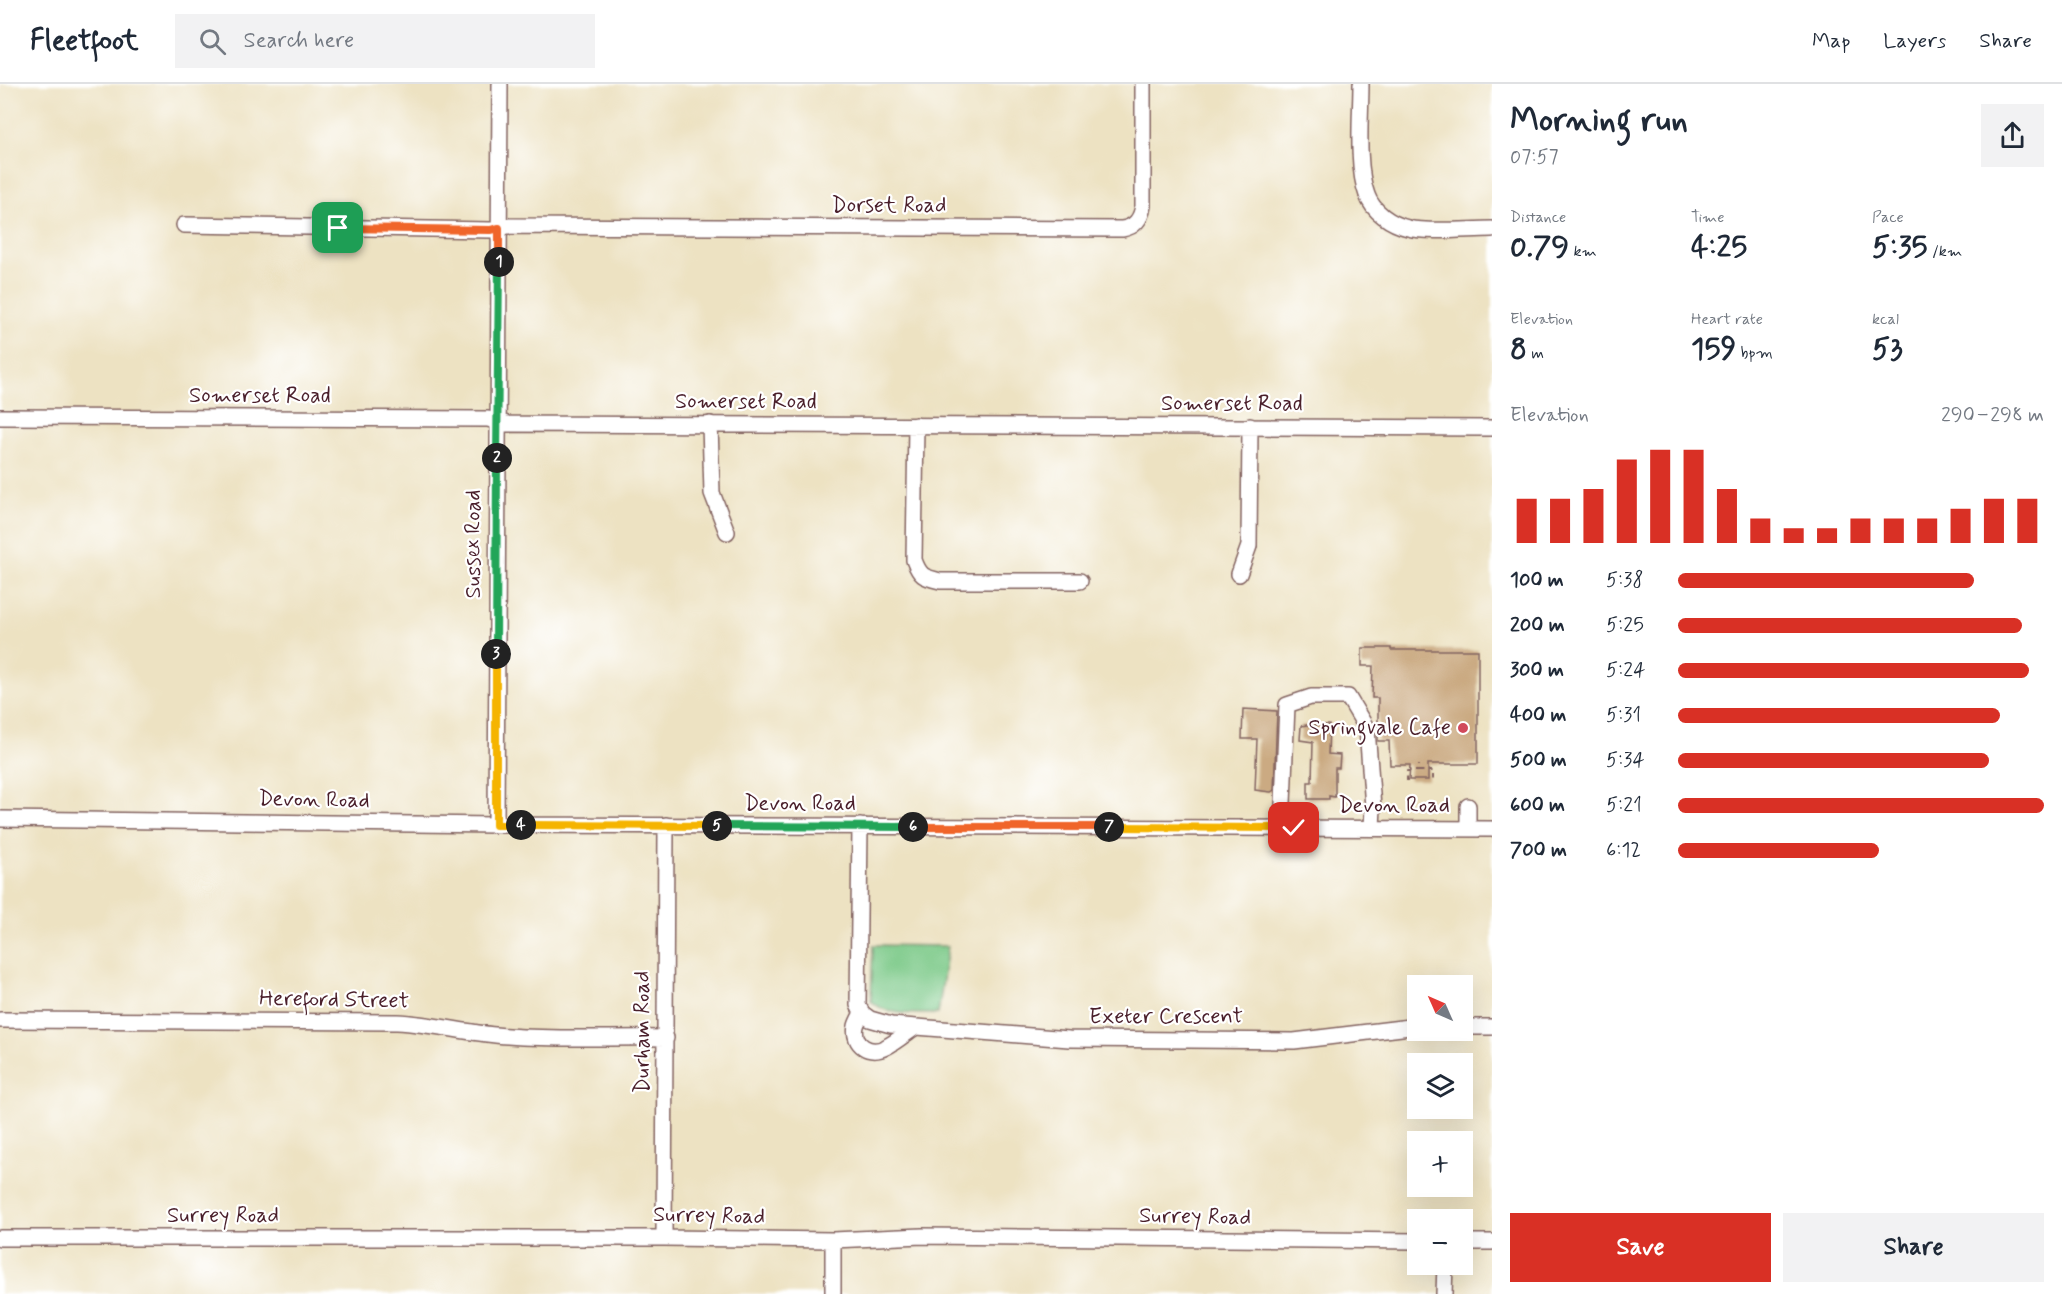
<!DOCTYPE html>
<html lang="en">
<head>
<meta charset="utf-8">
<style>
	body { margin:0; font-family:Mynerve,sans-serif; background:#f2f2f3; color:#1f2937; height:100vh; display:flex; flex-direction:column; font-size:22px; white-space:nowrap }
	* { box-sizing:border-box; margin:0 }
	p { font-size:20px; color:#747a83 }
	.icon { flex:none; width:33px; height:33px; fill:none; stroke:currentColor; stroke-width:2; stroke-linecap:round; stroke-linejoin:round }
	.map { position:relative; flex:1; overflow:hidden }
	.sheet { display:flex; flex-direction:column; background:#fff; width:570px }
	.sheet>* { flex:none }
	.needle { width:39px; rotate:315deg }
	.buttons { position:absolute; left:1407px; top:891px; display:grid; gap:12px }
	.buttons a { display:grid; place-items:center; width:66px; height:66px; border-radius:0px; background:#fff; box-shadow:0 6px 24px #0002; font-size:30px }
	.pin { position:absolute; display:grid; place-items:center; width:51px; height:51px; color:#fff; margin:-26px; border-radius:12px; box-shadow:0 3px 9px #0006 }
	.km { position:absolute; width:30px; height:30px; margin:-15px; border-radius:50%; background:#222; color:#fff; font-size:16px; line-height:30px; text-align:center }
	.round { display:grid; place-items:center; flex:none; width:63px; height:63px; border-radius:0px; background:#f2f2f3 }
	.headline { display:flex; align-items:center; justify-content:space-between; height:102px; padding:0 18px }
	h1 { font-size:33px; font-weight:700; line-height:45px }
	.figures { display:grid; grid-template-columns:repeat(3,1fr); gap:9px; height:102px; padding:6px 18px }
	.figures div { display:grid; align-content:center }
	.figures b { font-size:30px; font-weight:700 }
	.figures small { font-size:16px; font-weight:400 }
	.figures p { font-size:16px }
	.chart { height:168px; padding:12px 18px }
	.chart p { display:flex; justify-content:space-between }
	.chart svg { width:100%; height:108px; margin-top:6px; stroke:#d93025; stroke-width:6 }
	.cta { display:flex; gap:12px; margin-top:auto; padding:12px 18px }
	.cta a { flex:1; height:69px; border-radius:0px; background:#d93025; color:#fff; font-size:24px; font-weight:700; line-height:69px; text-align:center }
	.cta a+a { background:#f2f2f3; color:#1f2937 }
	ul { padding:0 18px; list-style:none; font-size:20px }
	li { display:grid; grid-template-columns:96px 72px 1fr; align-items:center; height:45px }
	li i { height:15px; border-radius:8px; background:#d93025 }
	header { display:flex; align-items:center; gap:36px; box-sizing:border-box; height:84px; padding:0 30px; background:#fff; border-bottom:2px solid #e0e1e3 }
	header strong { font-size:28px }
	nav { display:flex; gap:33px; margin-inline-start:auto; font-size:21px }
	.search { width:420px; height:54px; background:#f2f2f3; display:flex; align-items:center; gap:15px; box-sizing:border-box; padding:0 21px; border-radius:0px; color:#747a83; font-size:22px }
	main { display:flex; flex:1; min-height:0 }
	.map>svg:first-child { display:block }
	.green { fill:#7cc988; stroke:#63745a; stroke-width:1.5 }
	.building { fill:#cbaa82 }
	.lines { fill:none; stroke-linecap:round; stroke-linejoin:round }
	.minor-casing { stroke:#836360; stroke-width:18 }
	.path { stroke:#836360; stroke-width:2; stroke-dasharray:4.5 4.5; stroke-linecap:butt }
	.minor { stroke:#fff; stroke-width:15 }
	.split-1-casing { stroke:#fff; stroke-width:12 }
	.split-2-casing { stroke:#fff; stroke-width:12 }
	.split-3-casing { stroke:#fff; stroke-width:12 }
	.split-4-casing { stroke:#fff; stroke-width:12 }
	.split-5-casing { stroke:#fff; stroke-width:12 }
	.split-6-casing { stroke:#fff; stroke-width:12 }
	.split-7-casing { stroke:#fff; stroke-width:12 }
	.split-8-casing { stroke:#fff; stroke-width:12 }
	.split-1 { stroke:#f0652b; stroke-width:8 }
	.split-2 { stroke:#22a559; stroke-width:8 }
	.split-3 { stroke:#22a559; stroke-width:8 }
	.split-4 { stroke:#f5b400; stroke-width:8 }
	.split-5 { stroke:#f5b400; stroke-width:8 }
	.split-6 { stroke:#22a559; stroke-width:8 }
	.split-7 { stroke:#f0652b; stroke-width:8 }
	.split-8 { stroke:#f5b400; stroke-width:8 }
	.poi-dot { fill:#d1495b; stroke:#fff; stroke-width:2 }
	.labels { text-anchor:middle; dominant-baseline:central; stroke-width:4.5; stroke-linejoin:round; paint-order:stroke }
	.street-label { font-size:22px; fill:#4a1f2b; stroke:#fff }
	.poi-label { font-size:22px; fill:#4a1f2b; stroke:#fff; text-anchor:end }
</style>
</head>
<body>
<header>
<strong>Fleetfoot</strong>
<div class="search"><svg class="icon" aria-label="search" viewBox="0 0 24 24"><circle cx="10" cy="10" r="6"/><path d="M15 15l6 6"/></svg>Search here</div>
<nav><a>Map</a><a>Layers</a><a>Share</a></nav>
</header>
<main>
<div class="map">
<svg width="1492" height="1210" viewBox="0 0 1492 1210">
	<rect width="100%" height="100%" fill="#fff"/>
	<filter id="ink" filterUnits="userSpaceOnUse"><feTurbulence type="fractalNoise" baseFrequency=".0167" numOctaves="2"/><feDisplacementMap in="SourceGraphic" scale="12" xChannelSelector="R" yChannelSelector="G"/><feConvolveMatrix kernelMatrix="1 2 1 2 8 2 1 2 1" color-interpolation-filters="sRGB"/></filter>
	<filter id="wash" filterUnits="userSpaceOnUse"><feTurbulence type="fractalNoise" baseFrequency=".008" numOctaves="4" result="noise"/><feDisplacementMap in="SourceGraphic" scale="24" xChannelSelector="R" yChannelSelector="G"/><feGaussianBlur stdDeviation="1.35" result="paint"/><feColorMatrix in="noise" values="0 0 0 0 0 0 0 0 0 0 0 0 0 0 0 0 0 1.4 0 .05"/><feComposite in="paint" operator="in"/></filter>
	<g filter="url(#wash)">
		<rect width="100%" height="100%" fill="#ede2c2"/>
		<path class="green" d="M873,861L948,862L938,930C917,929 887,933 871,917Z"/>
		<g id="blocks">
			<path class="building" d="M1362,564H1391V566H1478V680H1428V696H1409L1410,681H1390L1389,657H1378V614H1372L1373,582H1362Z
				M1243,625L1277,627L1274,706L1271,708L1255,706L1257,655H1242Z
				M1307,641H1329L1328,670L1340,671L1339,684H1335V713L1329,712V715H1308V698H1312L1313,658L1300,656L1301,642Z"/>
		</g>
	</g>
	<g filter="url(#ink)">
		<use href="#blocks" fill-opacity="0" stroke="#836360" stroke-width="1.5"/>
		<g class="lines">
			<g class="minor-casing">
				<path id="minor" d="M1361,0C1361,31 1356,82 1367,111C1373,128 1391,140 1408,144C1428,149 1469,145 1492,145
					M184,141L491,146L508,142L1122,145C1135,143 1141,135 1143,122V0
					M0,333L488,335L507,340L1492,344
					M710,340L712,409L727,448
					M916,341L914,476C920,492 923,493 940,497H1080
					M1239,490L1249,462L1250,342
					M0,735L496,741L1492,745
					M496,741L500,0
					M860,742L858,921L862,929L870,935L891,941L1069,955L1294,957L1418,942
					M1282,744L1287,621L1311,613H1348L1367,645L1373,723L1372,744
					M1468,745V722
					M862,929C860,933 857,938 856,942C852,961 870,972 886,963C896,958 905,950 914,944
					M0,936L397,938C435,940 471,950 508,952C560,956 614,953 666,954
					M1462,943H1492
					M0,1154H664L833,1156L922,1152L1418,1157
					M664,1154L666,741
					M1462,1158H1492
					M833,1210V1156
					M1444,1210L1445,1180"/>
			</g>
			<path class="path" d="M1419,687H1433V696
				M1407,697V687H1419V681"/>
			<use href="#minor" class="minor"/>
		</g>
	</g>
	<g class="lines" filter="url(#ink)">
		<g class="split-1-casing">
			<path id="split-1" d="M338,144L491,146L499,144V178"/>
		</g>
		<g class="split-2-casing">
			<path id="split-2" d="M497,374L499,178"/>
		</g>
		<g class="split-3-casing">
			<path id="split-3" d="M496,570L497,374"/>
		</g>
		<g class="split-4-casing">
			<path id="split-4" d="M496,570V741H521"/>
		</g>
		<g class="split-5-casing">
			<path id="split-5" d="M521,741L717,742"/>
		</g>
		<g class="split-6-casing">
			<path id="split-6" d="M717,742L913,743"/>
		</g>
		<g class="split-7-casing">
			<path id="split-7" d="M913,743H1109"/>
		</g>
		<g class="split-8-casing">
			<path id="split-8" d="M1109,743L1294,744"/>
		</g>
		<use href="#split-1" class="split-1"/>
		<use href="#split-2" class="split-2"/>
		<use href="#split-3" class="split-3"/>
		<use href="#split-4" class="split-4"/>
		<use href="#split-5" class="split-5"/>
		<use href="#split-6" class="split-6"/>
		<use href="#split-7" class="split-7"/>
		<use href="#split-8" class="split-8"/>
	</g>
	<circle class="poi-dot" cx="1463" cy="644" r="6"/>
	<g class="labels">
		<g class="street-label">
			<text x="889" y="122">Dorset Road</text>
			<text x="260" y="312">Somerset Road</text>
			<text x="746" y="318">Somerset Road</text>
			<text x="1232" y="320">Somerset Road</text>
			<text transform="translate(474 460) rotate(-90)">Sussex Road</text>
			<text transform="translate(314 716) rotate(1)">Devon Road</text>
			<text x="800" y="720">Devon Road</text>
			<text x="1394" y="722">Devon Road</text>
			<text transform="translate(334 916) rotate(1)">Hereford Street</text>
			<text x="1166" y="933">Exeter Crescent</text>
			<text transform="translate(643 948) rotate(-90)">Durham Road</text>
			<text x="223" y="1132">Surrey Road</text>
			<text transform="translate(709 1132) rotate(1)">Surrey Road</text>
			<text transform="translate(1195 1133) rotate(1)">Surrey Road</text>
		</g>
		<g class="poi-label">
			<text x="1451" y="644">Springvale Cafe</text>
		</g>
	</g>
</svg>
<div class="buttons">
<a><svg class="needle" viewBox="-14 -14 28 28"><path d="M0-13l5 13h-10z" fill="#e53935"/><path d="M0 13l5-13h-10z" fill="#747a83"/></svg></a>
<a><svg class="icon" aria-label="layers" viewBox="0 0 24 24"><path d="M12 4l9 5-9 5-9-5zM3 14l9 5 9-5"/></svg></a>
<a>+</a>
<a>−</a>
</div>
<div class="pin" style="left:338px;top:144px;background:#1e9e55"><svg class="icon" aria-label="arrive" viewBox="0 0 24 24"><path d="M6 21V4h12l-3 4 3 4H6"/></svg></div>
<div class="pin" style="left:1294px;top:744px;background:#d93025"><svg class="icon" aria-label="check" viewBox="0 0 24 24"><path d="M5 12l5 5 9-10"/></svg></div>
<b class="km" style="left:499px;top:178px">1</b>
<b class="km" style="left:497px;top:374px">2</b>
<b class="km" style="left:496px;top:570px">3</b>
<b class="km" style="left:521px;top:741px">4</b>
<b class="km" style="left:717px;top:742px">5</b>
<b class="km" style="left:913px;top:743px">6</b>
<b class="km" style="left:1109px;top:743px">7</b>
</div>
<section class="sheet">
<div class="headline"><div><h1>Morning run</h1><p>07:57</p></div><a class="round"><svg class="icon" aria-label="share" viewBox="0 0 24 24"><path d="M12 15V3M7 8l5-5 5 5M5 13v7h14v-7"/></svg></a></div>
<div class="figures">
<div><p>Distance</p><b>0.79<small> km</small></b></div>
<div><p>Time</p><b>4:25</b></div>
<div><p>Pace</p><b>5:35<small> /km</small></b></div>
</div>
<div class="figures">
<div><p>Elevation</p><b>8<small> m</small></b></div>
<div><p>Heart rate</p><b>159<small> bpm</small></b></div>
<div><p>kcal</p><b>53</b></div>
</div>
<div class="chart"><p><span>Elevation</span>290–298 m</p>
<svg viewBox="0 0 160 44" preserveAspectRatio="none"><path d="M5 44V26M15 44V26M25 44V22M35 44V10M45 44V6M55 44V6M65 44V22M75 44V34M85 44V38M95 44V38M105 44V34M115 44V34M125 44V34M135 44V30M145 44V26M155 44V26"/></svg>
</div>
<ul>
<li><b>100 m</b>5:38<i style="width:81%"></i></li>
<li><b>200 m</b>5:25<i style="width:94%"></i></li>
<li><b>300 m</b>5:24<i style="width:96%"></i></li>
<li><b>400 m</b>5:31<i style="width:88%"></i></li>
<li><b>500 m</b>5:34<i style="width:85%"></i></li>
<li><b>600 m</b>5:21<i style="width:100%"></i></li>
<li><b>700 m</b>6:12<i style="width:55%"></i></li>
</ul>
<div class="cta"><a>Save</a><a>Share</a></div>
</section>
</main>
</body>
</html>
